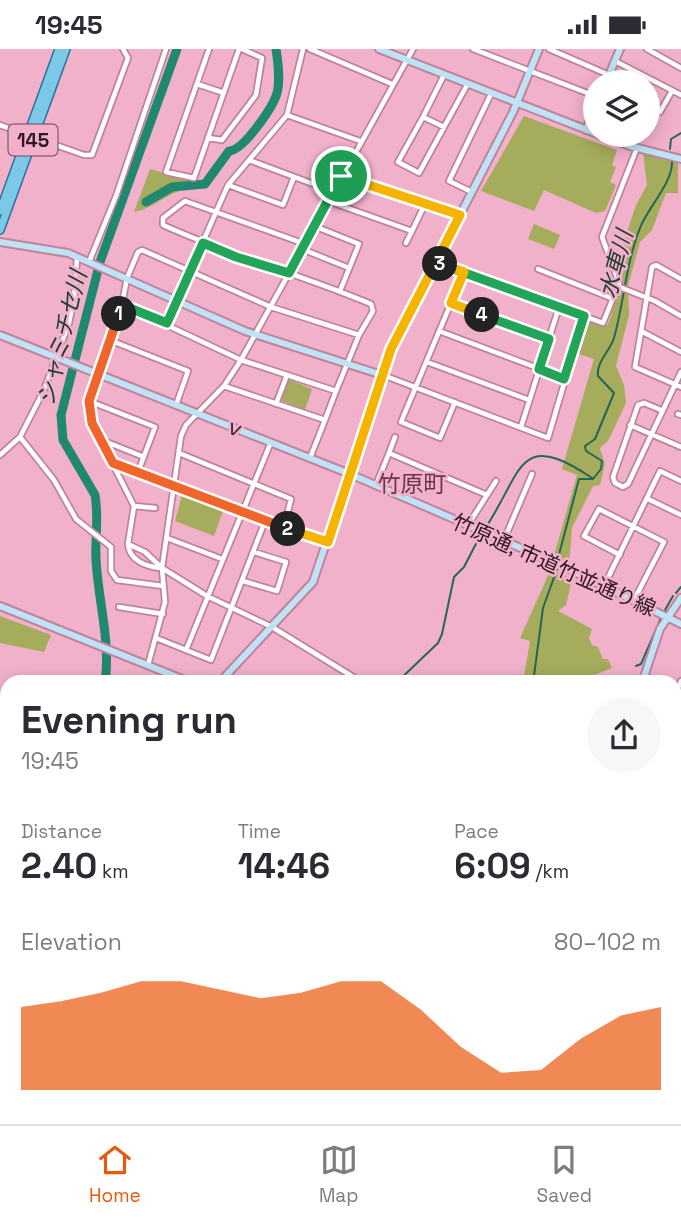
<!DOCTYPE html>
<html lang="en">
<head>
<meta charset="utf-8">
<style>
	body { margin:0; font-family:"Space Grotesk","Noto Sans JP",sans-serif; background:#f7f7f7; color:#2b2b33; height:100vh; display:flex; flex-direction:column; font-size:26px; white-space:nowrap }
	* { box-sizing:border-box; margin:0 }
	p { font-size:23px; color:#7c7c81 }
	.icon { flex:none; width:38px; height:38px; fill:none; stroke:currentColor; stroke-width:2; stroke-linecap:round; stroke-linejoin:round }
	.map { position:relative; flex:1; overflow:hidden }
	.sheet { position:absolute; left:0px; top:626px; width:682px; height:450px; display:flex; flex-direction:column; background:#fff; border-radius:21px 21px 0 0; box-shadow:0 4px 18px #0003 }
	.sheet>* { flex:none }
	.fabs { position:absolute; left:583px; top:21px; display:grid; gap:14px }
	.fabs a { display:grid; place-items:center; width:77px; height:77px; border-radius:50%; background:#fff; box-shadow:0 4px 18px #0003; font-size:35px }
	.pin { position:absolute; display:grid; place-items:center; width:60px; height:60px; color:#fff; margin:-30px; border:4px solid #fff; border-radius:50%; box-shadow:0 2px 7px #0007 }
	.km { position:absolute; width:35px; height:35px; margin:-18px; border-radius:50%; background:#222; color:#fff; font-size:19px; line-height:35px; text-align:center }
	.round { display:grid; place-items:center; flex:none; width:74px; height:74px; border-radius:37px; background:#f7f7f7 }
	.headline { display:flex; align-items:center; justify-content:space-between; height:119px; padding:0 21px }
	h1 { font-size:38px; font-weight:800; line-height:52px }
	.metrics { display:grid; grid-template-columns:repeat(3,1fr); gap:10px; height:119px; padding:7px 21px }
	.metrics div { display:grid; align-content:center }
	.metrics b { font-size:35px; font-weight:800 }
	.metrics small { font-size:19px; font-weight:400 }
	.metrics p { font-size:19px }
	.chart { height:196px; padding:14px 21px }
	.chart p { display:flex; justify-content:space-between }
	.chart svg { width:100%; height:126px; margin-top:7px; fill:#ea580c; opacity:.7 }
	.status { display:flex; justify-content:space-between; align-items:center; height:49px; padding:0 35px; background:#fff; direction:ltr }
	.status svg { height:19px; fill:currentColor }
	.menu { display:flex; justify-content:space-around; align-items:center; height:98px; border-top:2px solid #e1e1e2; background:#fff; font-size:19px; color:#7c7c81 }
	.menu a { display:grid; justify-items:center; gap:4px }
	.menu .selected { color:#ea580c }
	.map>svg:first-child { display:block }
	.green { fill:#a5ac5b }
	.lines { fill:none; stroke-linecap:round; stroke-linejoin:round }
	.stream { stroke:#256659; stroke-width:2 }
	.river { stroke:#218870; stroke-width:9 }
	.street-casing { stroke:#c0839c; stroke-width:8 }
	.secondary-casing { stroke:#c0839c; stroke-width:10 }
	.primary-casing { stroke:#287299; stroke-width:10 }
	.highway-casing { stroke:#287299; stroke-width:11 }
	.street { stroke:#fff; stroke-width:4.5 }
	.secondary { stroke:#bee3f4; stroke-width:6 }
	.primary { stroke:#7cc8e8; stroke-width:7 }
	.highway { stroke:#25a3d9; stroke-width:8 }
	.split-1-casing { stroke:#fff; stroke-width:14 }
	.split-2-casing { stroke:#fff; stroke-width:14 }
	.split-3-casing { stroke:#fff; stroke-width:14 }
	.split-4-casing { stroke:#fff; stroke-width:14 }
	.split-5-casing { stroke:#fff; stroke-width:14 }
	.split-1 { stroke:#22a559; stroke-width:9 }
	.split-2 { stroke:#f0652b; stroke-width:9 }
	.split-3 { stroke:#f5b400; stroke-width:9 }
	.split-4 { stroke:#22a559; stroke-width:9 }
	.split-5 { stroke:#f5b400; stroke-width:9 }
	.labels { text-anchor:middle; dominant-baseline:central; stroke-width:5; stroke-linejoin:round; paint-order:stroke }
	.shield { fill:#f2b1cb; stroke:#6a4655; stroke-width:2 }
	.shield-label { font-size:19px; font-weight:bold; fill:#2f1822 }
	.street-label { font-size:21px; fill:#2f1822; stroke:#f2b1cb }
	.water-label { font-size:23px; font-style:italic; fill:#203e35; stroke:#f2b1cb }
	.neighbourhood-label { font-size:23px; fill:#6b354d; stroke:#f2b1cb }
</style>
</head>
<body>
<div class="status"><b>19:45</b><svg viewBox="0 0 49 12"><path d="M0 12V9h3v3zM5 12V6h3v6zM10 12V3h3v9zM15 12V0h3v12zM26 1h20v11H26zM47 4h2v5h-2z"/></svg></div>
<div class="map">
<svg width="681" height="1075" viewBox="0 0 681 1075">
	<rect width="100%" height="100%" fill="#f2b1cb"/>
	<path class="green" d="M524,67L617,101L612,116L616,118L610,133L616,136L605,162L596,164L544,141L534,162L481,142Z
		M643,103L678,112V144H666L652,181L640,193L628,237L629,266L616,317L624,336L626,354L608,392L600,399L605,415L600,436L593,437L572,479L569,516L553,510L577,426L562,420L594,310L576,304L586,270L607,276L609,273L622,230L624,192L636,156L647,136Z
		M150,120L187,131L188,140C167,143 154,160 134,163Z
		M534,175L560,186L554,200L528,190Z
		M290,331L312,340L305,361L280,351L286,332Z
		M182,446L223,462L214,487L175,472Z
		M551,520L572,530L566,556L558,562L592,580L589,589L592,596L598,598L603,610H608L612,619L576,633H523L530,592L520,589Z
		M0,567L51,586L44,603L0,594Z"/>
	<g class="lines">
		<path class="stream" d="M670,100L671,90L681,84
			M593,430L601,420L602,412L586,402L585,397L595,390L614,344L598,327C596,313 610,302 614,289C624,253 626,214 640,179C648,158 673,134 672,112
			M486,478C523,422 518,379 592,429
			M557,513L579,430H592
			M676,544L681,538
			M665,561L673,547
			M636,617L641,615L661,569
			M396,634L438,594L442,585L454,528L464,518L479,489
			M533,634L543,559L557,520
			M676,918L681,914
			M18,1075L25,1069
			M200,1075V1069
			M273,1075L278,1069
			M500,1075L503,1069"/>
		<path class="river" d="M146,153L172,138L205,135L229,102C244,101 273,58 277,44C280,33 278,12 276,0
			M105,634C111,592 98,552 96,510C95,489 99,467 95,446L63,391L61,366L100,213L177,0
			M0,908L7,905"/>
		<g class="street-casing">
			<path id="street" d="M209,0L166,123L194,129L239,0
				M310,0L392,35
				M473,0L595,47
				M549,0L609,26
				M647,0L681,19
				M615,12L681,46
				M444,26L423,68L444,78L467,36
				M197,35L224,44
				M648,56L660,63L672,42
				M287,66L360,92
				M423,68L398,113L419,124L444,78
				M0,76L84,106H92L128,9L123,0
				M208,89L222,91L256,46L262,9L242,0
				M249,111L332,142
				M341,127L460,166
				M228,136L283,156L294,128
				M472,143L449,132L491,45
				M328,152L412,182L425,155
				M314,177L359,195L340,242
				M406,194L412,182
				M302,200L349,219
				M89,213L116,147L166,0
				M436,213L603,274L619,234L602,188L637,99
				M538,220L611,249
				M681,230L656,216L652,218L635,318L681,338
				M617,237L655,252L681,267
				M451,254L549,290
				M122,255L127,229L138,203L142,201L271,258L359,286
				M167,274L228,136L287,66L303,0
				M439,282L564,329
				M641,282L681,303
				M112,292L122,255L241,311L287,326L276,355
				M427,313L529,351
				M287,326L336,342L359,286L373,262L371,255C302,226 231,207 163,176V169L185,152L305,195
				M383,326L548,389L584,267
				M224,337L325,371L310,409
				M89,352L155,378L138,423
				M455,353L440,389L401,373L464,223
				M176,356L188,322L112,292L89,352L92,374L134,457L128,495L145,503L162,519L207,547L272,578L363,634
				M661,361L644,354L638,356L613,428L615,434L623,438L628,435L681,323
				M678,365L681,366
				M325,371L336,342
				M630,376L681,398
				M521,378L559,258
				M20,388L54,431L76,470L111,498V522L117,531L163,537
				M99,390L144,408
				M179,404L291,450L284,478
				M389,404L395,388
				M0,406L20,388L44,341L69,274L74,249L77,209
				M112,414L240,464L328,493
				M376,436L389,404L487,446
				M648,450L681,466
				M134,457L155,459
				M468,476L496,432
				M167,489L222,510
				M504,491L532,425
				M128,495C129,511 146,518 161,519
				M620,506L584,487L599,460L664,493L634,551
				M243,532L277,542L286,513L254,503
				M604,537L660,422L681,432
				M119,558L163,565
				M156,589L211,611L265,472
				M186,601L271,393
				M148,616L165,553L162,519L181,387L186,376L224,337L241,311L413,0
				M676,644L681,632
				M676,707L681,709
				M0,790L7,785
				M0,1032L7,1027
				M350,1069L363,1075"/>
		</g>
		<g class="secondary-casing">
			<path id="secondary" d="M379,0L595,84
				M606,33L620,0
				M586,81L595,59
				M599,86L630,97L681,110
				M0,193L68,204L245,282L382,326
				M0,286L350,425L569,520L681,575
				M0,557L192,634
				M219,634L313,533L391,300L513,63L539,0
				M642,634L660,580L681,549
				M676,825L681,827
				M290,1075L298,1069"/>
		</g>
		<g class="primary-casing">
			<path id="primary" d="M0,162L59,0
				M0,181L66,0"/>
		</g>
		<g class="highway-casing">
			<path id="highway" d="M0,1049L7,1051
				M0,1057L7,1058
				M53,1069L75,1075
				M82,1069L104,1075"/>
		</g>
		<use href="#street" class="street"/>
		<use href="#secondary" class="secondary"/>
		<use href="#primary" class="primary"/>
		<use href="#highway" class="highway"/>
	</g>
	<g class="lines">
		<g class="split-1-casing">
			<path id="split-1" d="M119,265L122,256L167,274L203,194L236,208L289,224L341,127"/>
		</g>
		<g class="split-2-casing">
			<path id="split-2" d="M119,265L89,352L92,374L113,414L288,480"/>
		</g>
		<g class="split-3-casing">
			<path id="split-3" d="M288,480L328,493L391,300L436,213L440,215"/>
		</g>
		<g class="split-4-casing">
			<path id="split-4" d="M440,215L584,267L564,330L539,320L549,290L482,266"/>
		</g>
		<g class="split-5-casing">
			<path id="split-5" d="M341,127L460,166L436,213L464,223L451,254L482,266"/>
		</g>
		<use href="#split-1" class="split-1"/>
		<use href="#split-2" class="split-2"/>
		<use href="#split-3" class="split-3"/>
		<use href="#split-4" class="split-4"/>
		<use href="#split-5" class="split-5"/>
	</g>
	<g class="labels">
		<rect class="shield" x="8.5" y="75.5" width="49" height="31" rx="5"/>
		<g class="shield-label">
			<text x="33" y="91">145</text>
		</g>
		<g class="street-label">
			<text transform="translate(235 379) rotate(22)">ｖ</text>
			<text transform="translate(554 516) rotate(24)">竹原通, 市道竹並通り線</text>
		</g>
		<g class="water-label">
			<text transform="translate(616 215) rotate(-75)">水車川</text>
			<text transform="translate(62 289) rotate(-76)">シャミチセ川</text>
		</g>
		<g class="neighbourhood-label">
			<text x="412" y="435">竹原町</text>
		</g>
	</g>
</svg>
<div class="fabs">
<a><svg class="icon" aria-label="layers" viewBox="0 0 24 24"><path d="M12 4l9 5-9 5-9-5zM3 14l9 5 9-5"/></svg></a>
</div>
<div class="pin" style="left:341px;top:127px;background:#1e9e55"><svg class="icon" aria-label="arrive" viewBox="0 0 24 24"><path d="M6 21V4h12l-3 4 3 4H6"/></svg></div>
<b class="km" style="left:119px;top:265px">1</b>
<b class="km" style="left:288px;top:480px">2</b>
<b class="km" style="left:440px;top:215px">3</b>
<b class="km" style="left:482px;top:266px">4</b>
<section class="sheet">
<div class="headline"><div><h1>Evening run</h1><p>19:45</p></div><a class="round"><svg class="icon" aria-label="share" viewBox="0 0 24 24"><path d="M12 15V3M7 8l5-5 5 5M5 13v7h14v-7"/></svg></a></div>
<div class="metrics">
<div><p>Distance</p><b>2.40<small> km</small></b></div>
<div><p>Time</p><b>14:46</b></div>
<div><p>Pace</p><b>6:09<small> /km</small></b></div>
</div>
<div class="chart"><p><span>Elevation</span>80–102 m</p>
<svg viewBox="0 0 160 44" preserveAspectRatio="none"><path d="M0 44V15L10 13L20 10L30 6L40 6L50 9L60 12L70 10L80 6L90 6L100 16L110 29L120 38L130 37L140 26L150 18L160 15V44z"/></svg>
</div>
</section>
</div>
<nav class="menu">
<a class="selected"><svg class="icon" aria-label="home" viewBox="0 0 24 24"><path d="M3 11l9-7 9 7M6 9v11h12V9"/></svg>Home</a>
<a><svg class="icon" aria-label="map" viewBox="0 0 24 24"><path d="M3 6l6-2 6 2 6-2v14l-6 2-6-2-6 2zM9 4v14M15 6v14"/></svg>Map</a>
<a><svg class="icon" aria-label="saved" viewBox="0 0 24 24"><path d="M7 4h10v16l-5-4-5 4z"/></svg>Saved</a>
</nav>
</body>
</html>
